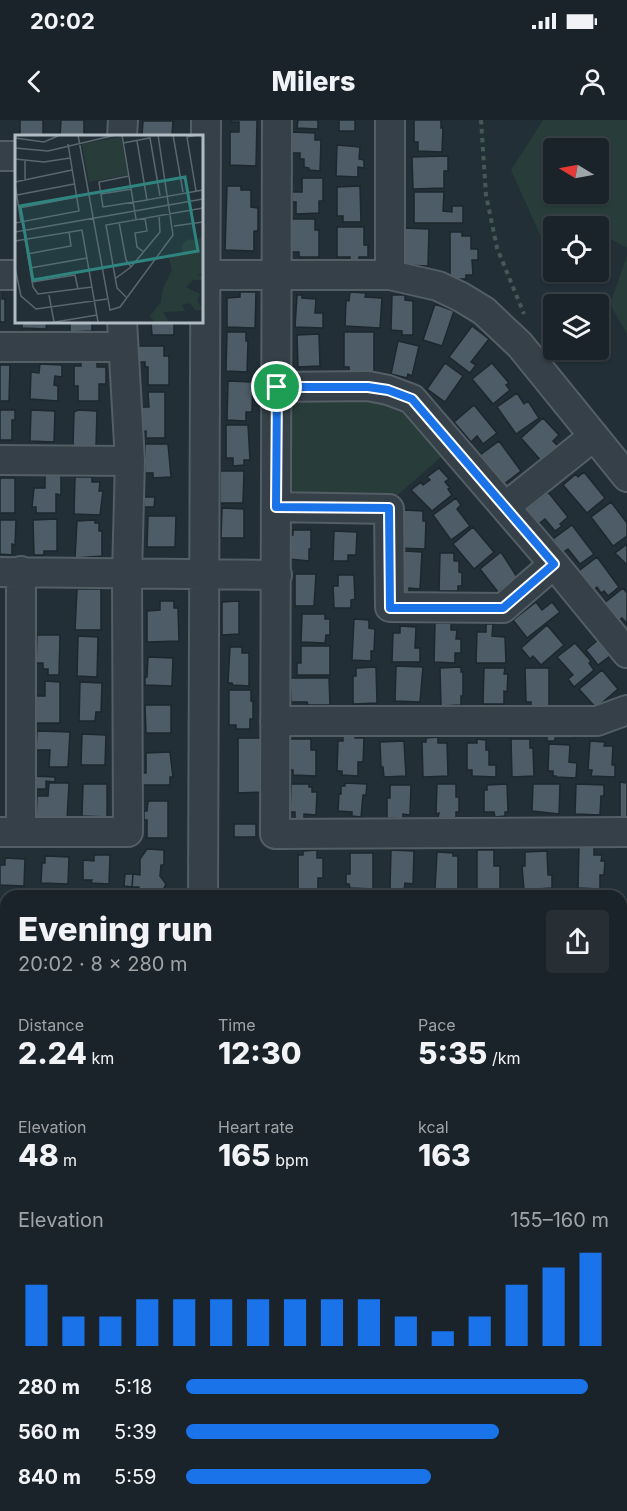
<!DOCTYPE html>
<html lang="en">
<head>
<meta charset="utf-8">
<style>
	body { margin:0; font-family:Inter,sans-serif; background:#272f35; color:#f1f3f6; height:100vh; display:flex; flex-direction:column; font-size:22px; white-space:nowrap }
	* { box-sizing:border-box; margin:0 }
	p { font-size:20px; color:#9fa4a8 }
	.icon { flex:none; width:33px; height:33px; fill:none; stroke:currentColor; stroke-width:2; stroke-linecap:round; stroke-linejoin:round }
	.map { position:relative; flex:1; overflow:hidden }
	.panel { position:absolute; left:0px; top:770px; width:627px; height:622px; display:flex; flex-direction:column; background:#1a2329; border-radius:18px 18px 0 0; box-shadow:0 2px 4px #0004,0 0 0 2px #384046 }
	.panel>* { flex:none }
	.needle { width:39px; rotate:280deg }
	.controls { position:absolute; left:543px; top:18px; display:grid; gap:12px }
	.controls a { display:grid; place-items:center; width:66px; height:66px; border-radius:6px; background:#1a2329; box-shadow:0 2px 4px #0004,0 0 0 2px #384046; font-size:30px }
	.pin { position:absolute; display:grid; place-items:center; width:51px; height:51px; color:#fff; margin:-26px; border:3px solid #fff; border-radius:50%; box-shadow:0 2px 6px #0007 }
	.round { display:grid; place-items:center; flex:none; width:63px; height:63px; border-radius:6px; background:#272f35 }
	.summary { display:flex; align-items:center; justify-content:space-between; height:102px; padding:0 18px }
	h1 { font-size:33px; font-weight:800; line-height:45px }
	.figures { display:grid; grid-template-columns:repeat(3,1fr); gap:9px; height:102px; padding:6px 18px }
	.figures div { display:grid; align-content:center }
	.figures b { font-size:30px; font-weight:800 }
	.figures small { font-size:16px; font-weight:400 }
	.figures p { font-size:16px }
	.chart { height:168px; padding:12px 18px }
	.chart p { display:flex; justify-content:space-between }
	.chart svg { width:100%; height:108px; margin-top:6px; stroke:#1a73e8; stroke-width:6 }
	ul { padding:0 18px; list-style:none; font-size:20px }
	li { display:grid; grid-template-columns:96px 72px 1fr; align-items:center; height:45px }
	li i { height:15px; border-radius:8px; background:#1a73e8 }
	.status { display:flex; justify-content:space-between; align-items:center; height:42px; padding:0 30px; background:#1a2329; direction:ltr }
	.status svg { height:16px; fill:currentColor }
	header { display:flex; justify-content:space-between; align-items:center; height:78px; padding:0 18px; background:#1a2329; font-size:27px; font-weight:800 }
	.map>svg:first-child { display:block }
	.green { fill:#283d3a; fill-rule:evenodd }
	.building { fill:#4d5c66; stroke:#1d272e; stroke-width:1.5 }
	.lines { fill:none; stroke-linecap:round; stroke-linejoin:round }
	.minor-casing { stroke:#535e65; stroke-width:32 }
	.path { stroke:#455957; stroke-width:4; stroke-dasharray:4.5 4.5; stroke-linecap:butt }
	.minor { stroke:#354048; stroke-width:28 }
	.route-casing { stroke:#fff; stroke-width:12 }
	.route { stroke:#1a73e8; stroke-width:8 }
	.inset-road { fill:none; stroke:#5b676f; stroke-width:1.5 }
	.view { fill:#2f847f; fill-opacity:0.15; stroke:#2f847f; stroke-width:3 }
	.inset-edge { fill:none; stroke:#b0bbc4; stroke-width:3 }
</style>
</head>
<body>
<div class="status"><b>20:02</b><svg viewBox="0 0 49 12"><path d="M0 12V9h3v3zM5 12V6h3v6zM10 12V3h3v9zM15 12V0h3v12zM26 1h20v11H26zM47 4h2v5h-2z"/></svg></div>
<header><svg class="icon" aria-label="back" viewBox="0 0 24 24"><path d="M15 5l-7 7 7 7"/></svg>Milers<svg class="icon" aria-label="person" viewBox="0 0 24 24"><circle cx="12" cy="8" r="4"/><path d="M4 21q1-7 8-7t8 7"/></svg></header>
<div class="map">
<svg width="627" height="1391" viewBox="0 0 627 1391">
	<rect width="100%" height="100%" fill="#222f37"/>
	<path class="green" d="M543,0H627V128L599,113L598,106H587L571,98L559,106H554L553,110L542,119L511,50ZM554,28H598V74H554Z
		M627,136V214L610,184Z
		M289,279H395L449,330L393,379L294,378L286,371Z"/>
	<path class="building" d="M20,0H43V16H20Z
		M61,0H84V16H60Z
		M231,0H257L256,46L230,45V12H239V2H231Z
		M298,0H318V9L297,8Z
		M339,0H355V11H339Z
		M414,0H441V8H443L442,32L418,31V22H414Z
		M143,1H173L172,16H142Z
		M292,12L315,13V20H321L320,51L309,50V48L304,47V39H300V33H292Z
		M337,25L360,27L359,39L364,40V48L358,47V57L336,56Z
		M448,36V51H444V68L413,69L412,37Z
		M302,58H323V81H319V93L296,94V82H292V72H302Z
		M227,66H241V70H251V87L258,88V111H254V131L225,130Z
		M360,66L361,102H343V96H337V67Z
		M414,72H444L443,91L452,92V86H463V103H414Z
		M290,99H315V110H319V137H299V132H290Z
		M337,107H364V125H368V137H359V141H350V137H337Z
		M405,108L429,109L428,146L404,145Z
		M450,112H462V116H471V129H478V140H472L473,155H466V159H450Z
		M0,167H2V179H5V202H0Z
		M240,172H256L255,208L227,207V178L240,177Z
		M350,172L366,173L365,177L382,178L380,208L345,206L346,180L349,181Z
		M297,175H302V178L316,179L315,193H323V208L295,207Z
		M392,175H405V180L413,181V215H402V211L391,210Z
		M435,184L454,191L442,226L423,220Z
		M22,201H47L46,209L22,208Z
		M70,201H92V211L70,212Z
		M137,201H174V215H152L151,202Z
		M472,206L489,219L471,242L476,245L470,253L449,237Z
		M227,212H246V221H248L247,252L226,251Z
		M344,212H374V252H349V247H344Z
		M319,214L320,246L298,247L297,215Z
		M398,221L419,226L412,256L408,254L407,258L391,254Z
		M138,226H164V236H169V265H148V247H145V242H138Z
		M81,241L97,242V247H106V264H99V281H78V266H74V246H81Z
		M445,243L463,256L445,282L427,269Z
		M492,243L509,263L506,265L510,270L493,284L472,259Z
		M40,244L62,245V257L55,256L54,265L58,266V281L30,279L31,252L39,253Z
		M0,245H10L9,281H0Z
		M228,261L253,262L252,292H246V301L227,300Z
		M148,272H165V318H146V311L142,312V287H149Z
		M517,273L524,284L528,281L539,298L516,314L497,287Z
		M474,285L497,313L483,324L477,316L471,322L454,302Z
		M0,290H15V300H12V320H0Z
		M31,290L55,291L54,322L30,321Z
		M78,290L97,291L96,326H73L74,292Z
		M543,298L559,315L553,321L560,328L543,343L521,318Z
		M226,305H248L250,340H244V345L233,346V338H226Z
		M499,321L521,351L503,365L480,335Z
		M145,324H168L171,357L153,358V353H145Z
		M439,348L449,359L445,362L450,368L448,369L452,375L432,391L411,370L421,362L423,365L430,360L427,357Z
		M220,351H244L243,383H220Z
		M584,352L605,378L587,393L563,365L576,354L578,357Z
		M45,353H61V375L56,374V393H36V387H32L34,368H45Z
		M75,357H92V362H100L99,371H103L100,395L74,394Z
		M0,358H15V393H0Z
		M548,372L568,397L560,404L562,406L555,411L545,399L537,405L525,390Z
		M144,377H155L154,387H144Z
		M456,378L461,385L457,389L470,406L451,420L433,395Z
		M611,382L627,403V416L613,426L591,397Z
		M222,388L244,389V418H221Z
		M404,390L423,391V401H426L425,429L399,428V412H404Z
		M148,396H176L175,427H147Z
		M57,399V431H44V435H34L33,400Z
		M0,400H16L15,425L12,424V435L0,434Z
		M95,400V403H99V411H102V436L75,438L77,401Z
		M572,405L594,434L580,444L568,429L562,433L553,419Z
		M473,407L494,432L474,449L453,424Z
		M293,410H311V429H309V441L289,439V416L293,415Z
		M334,411L357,412L356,435H348V441H333Z
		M627,424V445L615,433Z
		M404,431L422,432L420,469L409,468V477L399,473Z
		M501,432L517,457L498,472L480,449Z
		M440,433H454V441H459V452L462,453V466H458V471H439Z
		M597,437L619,467L608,476L604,471L601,473L597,467L591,472L576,453Z
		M295,454H316L314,486H295Z
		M338,455H354L355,479L351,480V488H334L333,466H338Z
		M623,468L627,473V504L622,498L616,502L603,484Z
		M77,469H101V510H75Z
		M160,481H174V488H178L179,521L147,522V491L160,490Z
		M239,481V514L222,515V482Z
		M536,482L542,490L552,482L560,492L527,518L513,500Z
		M302,494H325V499H330V515H326L325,523L301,522Z
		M354,499L369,500V508L375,509L374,531H371V541L352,540Z
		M435,503H451V510H457L456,519H461V533H455V543L434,542Z
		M486,504H493L492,516L505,517L506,543H476L477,512H486Z
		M547,505L564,525L541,545L533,536L530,539L521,528Z
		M400,506L416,507L415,528H420V542H392L393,513H400Z
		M37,515H60L59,555H48V549H43V543H36Z
		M78,516L98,517L97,557L77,556Z
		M598,520L610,536L598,545L586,530Z
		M575,523L591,541L589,543L594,550L574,567L568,559L573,555L557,537Z
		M301,526H330V555H297V543H301Z
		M230,527H242V533H249V566L233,565L232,563H228Z
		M148,537L173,538L172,566L145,565V557H147Z
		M396,546L423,547L420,582L395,581Z
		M376,547L377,583L353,584V556H356V548Z
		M461,547V552H463V576H461V585L441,586L440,548Z
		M484,548H505L504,554H508L507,572L504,571V584H483Z
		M525,548H549V587H531V582H526Z
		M602,550L618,569L596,588L579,569Z
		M290,558H329L330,585H308L307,582H291Z
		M45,561L60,562V603H31V576H45Z
		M80,562L102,563L101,592H96L95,601H79Z
		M229,570H251V581H253V599H250V609H236V605H229Z
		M145,585H171V613H146Z
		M37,611L70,612L68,647H49L50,630H36Z
		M547,611H574V618H555V621H547Z
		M343,612L356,613L355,618H364L363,642H358V656L342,655V651H337L338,621H343Z
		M82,614L106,615L105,645H81Z
		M438,617V623H447L448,656L423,657L422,622H426V618Z
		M238,618H266L265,672L238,673Z
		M290,619H311V630H316V656L293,655V650L289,649Z
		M477,619L486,620V630H489V645H496V657L472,656V650H467V623H477Z
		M511,619H530V628H533L534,656L512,657Z
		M404,621L406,656L384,657L383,647H381L380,622Z
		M590,621L605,622L604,626H613L612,645H615V657L591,656L592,650H588Z
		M549,624L570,625L569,642L577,643L576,658L556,657V656H553V651H548Z
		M170,632L173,657H170V665H142V653H146V633Z
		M31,656L55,657V662L46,661V669H31Z
		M620,662L627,663V699H620Z
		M49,663H69L67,701L36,699L37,676H48Z
		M345,663L367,664L366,675H363L361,697L352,696V692L338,691L339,674H341V666H345Z
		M83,664H107V697L82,696Z
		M291,664H309V667H312V672H317L316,695L304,694V699H295V692H290Z
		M437,664H456V677H459V692H456V698H438L439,693L436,694Z
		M507,664L508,692H505V696L495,697L494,692H484V670H487V665Z
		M533,664H560L559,694L532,691Z
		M576,664L604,665V676H601L600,695L575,694Z
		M390,665H411L410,695L403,694V699L387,698V678H390Z
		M148,681H168V718H147V700H144V691H147Z
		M234,704H256V717H234Z
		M579,726H594V735H602L601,741H605L604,755H600V769L578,768Z
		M147,729L164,730V745H161L160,756L166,764L162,772L139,771V767H132L133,754L140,755V739Z
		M317,730V738H323V758H318V769H298V735H303V731Z
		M391,730L414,731L413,764L405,763L404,770L390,769Z
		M477,730H494V746H500V769H477Z
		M547,731L548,755H552V768L524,770L522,746H525V732Z
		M437,732L453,733V736H458V769H435Z
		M350,733H373V769L350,768L349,764H346V754H350Z
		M94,735H110L109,764L91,763L92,760H83V740L94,741Z
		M45,736L69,737L68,764L41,763L42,743H45Z
		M5,738L25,739L24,766L0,765V745H5Z
		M125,754H133L132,767L124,766Z
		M2,861H6V893H1Z
		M623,935H627V959H623Z
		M625,976H627V1012H624Z
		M155,1386H175V1391H156Z
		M225,1386H250V1391H225Z"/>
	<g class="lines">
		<g class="minor-casing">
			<path id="minor" d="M277,0L275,714L627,712
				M122,16L123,0
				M0,36H16
				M0,155H16
				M201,155H390L438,166L461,177L484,191L520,225L627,357
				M390,155V0
				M0,227H122
				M277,267L368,266L388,270L412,279L554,444L627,533
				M0,340L130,341L122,201
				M276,387L389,389L390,487L503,488L554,444
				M505,387L594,316
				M21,451V712
				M0,452L277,455
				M275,601H597L627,590
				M0,712H128L127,454L130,341
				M203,776L206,0
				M0,811H6
				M621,815H627
				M0,911L6,910
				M621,919H627
				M18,1386V1391
				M132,1386V1391
				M204,1391V1386
				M280,1391V1386
				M400,1391V1386
				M519,1391V1386"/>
		</g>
		<path class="path" d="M481,0L486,75L497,128L524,194"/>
		<use href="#minor" class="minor"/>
	</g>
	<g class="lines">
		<g class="route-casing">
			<path id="route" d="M277,267H368L388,270L412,279L554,444L503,488H390L389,388L276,387Z"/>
		</g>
		<use href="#route" class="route"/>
	</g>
	<g transform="translate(15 15)">
		<rect width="188" height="188" fill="#222f37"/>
		<path d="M106,2L113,40L74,47L67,9ZM187,101V138L182,140L187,141V145H178L171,152L185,159L182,165L187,175H180L175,168L167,170L170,176L148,177L154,187H139L135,181L146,167L148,153L157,135L154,123L161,118L167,119V109L174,104L181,106Z" fill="#283d3a"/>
		<path class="inset-road" d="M63,0L95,175L105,172L158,100L143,0M107,0L121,84M158,0L168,57M0,3L29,7L45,0M122,6L132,65L188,55M108,8L135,3L145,61M0,13L33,16L101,0M0,24L29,27L55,23M114,41L84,47L88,72L132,65M10,45V25M0,47L57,35M0,49L6,87M181,56L172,2L182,0M86,59L117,54M2,60L59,49M4,73L62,62M104,87L111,125L116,132M0,88L64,76L53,9M159,91L188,87M0,97L188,64M10,104L18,152L23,159L77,152M0,106L67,95L83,187M129,117L122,112L120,98L132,96L130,83M12,119L56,111L54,97M0,133L6,161L21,174L92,164M15,133L72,123M101,143L116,132L145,97L144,80M17,147L60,140L63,154M34,160L39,187M111,162L102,153L91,90L188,73M40,187L82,180"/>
		<path class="view" d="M170,42L183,116L18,145L5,71Z"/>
		<rect width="188" height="188" class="inset-edge"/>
	</g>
</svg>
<div class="controls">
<a><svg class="needle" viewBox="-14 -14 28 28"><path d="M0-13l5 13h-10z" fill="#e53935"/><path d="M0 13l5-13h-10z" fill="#9fa4a8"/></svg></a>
<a><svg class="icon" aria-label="locate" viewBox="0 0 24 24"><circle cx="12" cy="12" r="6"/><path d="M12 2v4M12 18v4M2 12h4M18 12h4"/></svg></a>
<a><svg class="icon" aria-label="layers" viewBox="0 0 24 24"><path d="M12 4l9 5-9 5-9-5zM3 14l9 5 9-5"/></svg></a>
</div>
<div class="pin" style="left:277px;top:267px;background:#1e9e55"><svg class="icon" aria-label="arrive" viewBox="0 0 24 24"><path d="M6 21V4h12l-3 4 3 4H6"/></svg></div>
<section class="panel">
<div class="summary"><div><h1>Evening run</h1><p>20:02 · 8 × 280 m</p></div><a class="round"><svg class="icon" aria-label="share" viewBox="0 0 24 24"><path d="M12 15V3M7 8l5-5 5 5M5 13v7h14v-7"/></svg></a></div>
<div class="figures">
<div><p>Distance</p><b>2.24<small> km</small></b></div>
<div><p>Time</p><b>12:30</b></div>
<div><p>Pace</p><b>5:35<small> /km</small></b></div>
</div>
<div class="figures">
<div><p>Elevation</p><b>48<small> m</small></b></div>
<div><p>Heart rate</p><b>165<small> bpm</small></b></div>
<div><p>kcal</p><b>163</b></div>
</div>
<div class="chart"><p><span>Elevation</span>155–160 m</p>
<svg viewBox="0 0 160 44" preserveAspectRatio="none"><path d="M5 44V19M15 44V32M25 44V32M35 44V25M45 44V25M55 44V25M65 44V25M75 44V25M85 44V25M95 44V25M105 44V32M115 44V38M125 44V32M135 44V19M145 44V12M155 44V6"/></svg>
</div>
<ul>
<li><b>280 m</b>5:18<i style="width:95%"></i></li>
<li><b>560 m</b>5:39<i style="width:74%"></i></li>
<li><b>840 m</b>5:59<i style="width:58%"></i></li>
</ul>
</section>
</div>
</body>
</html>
